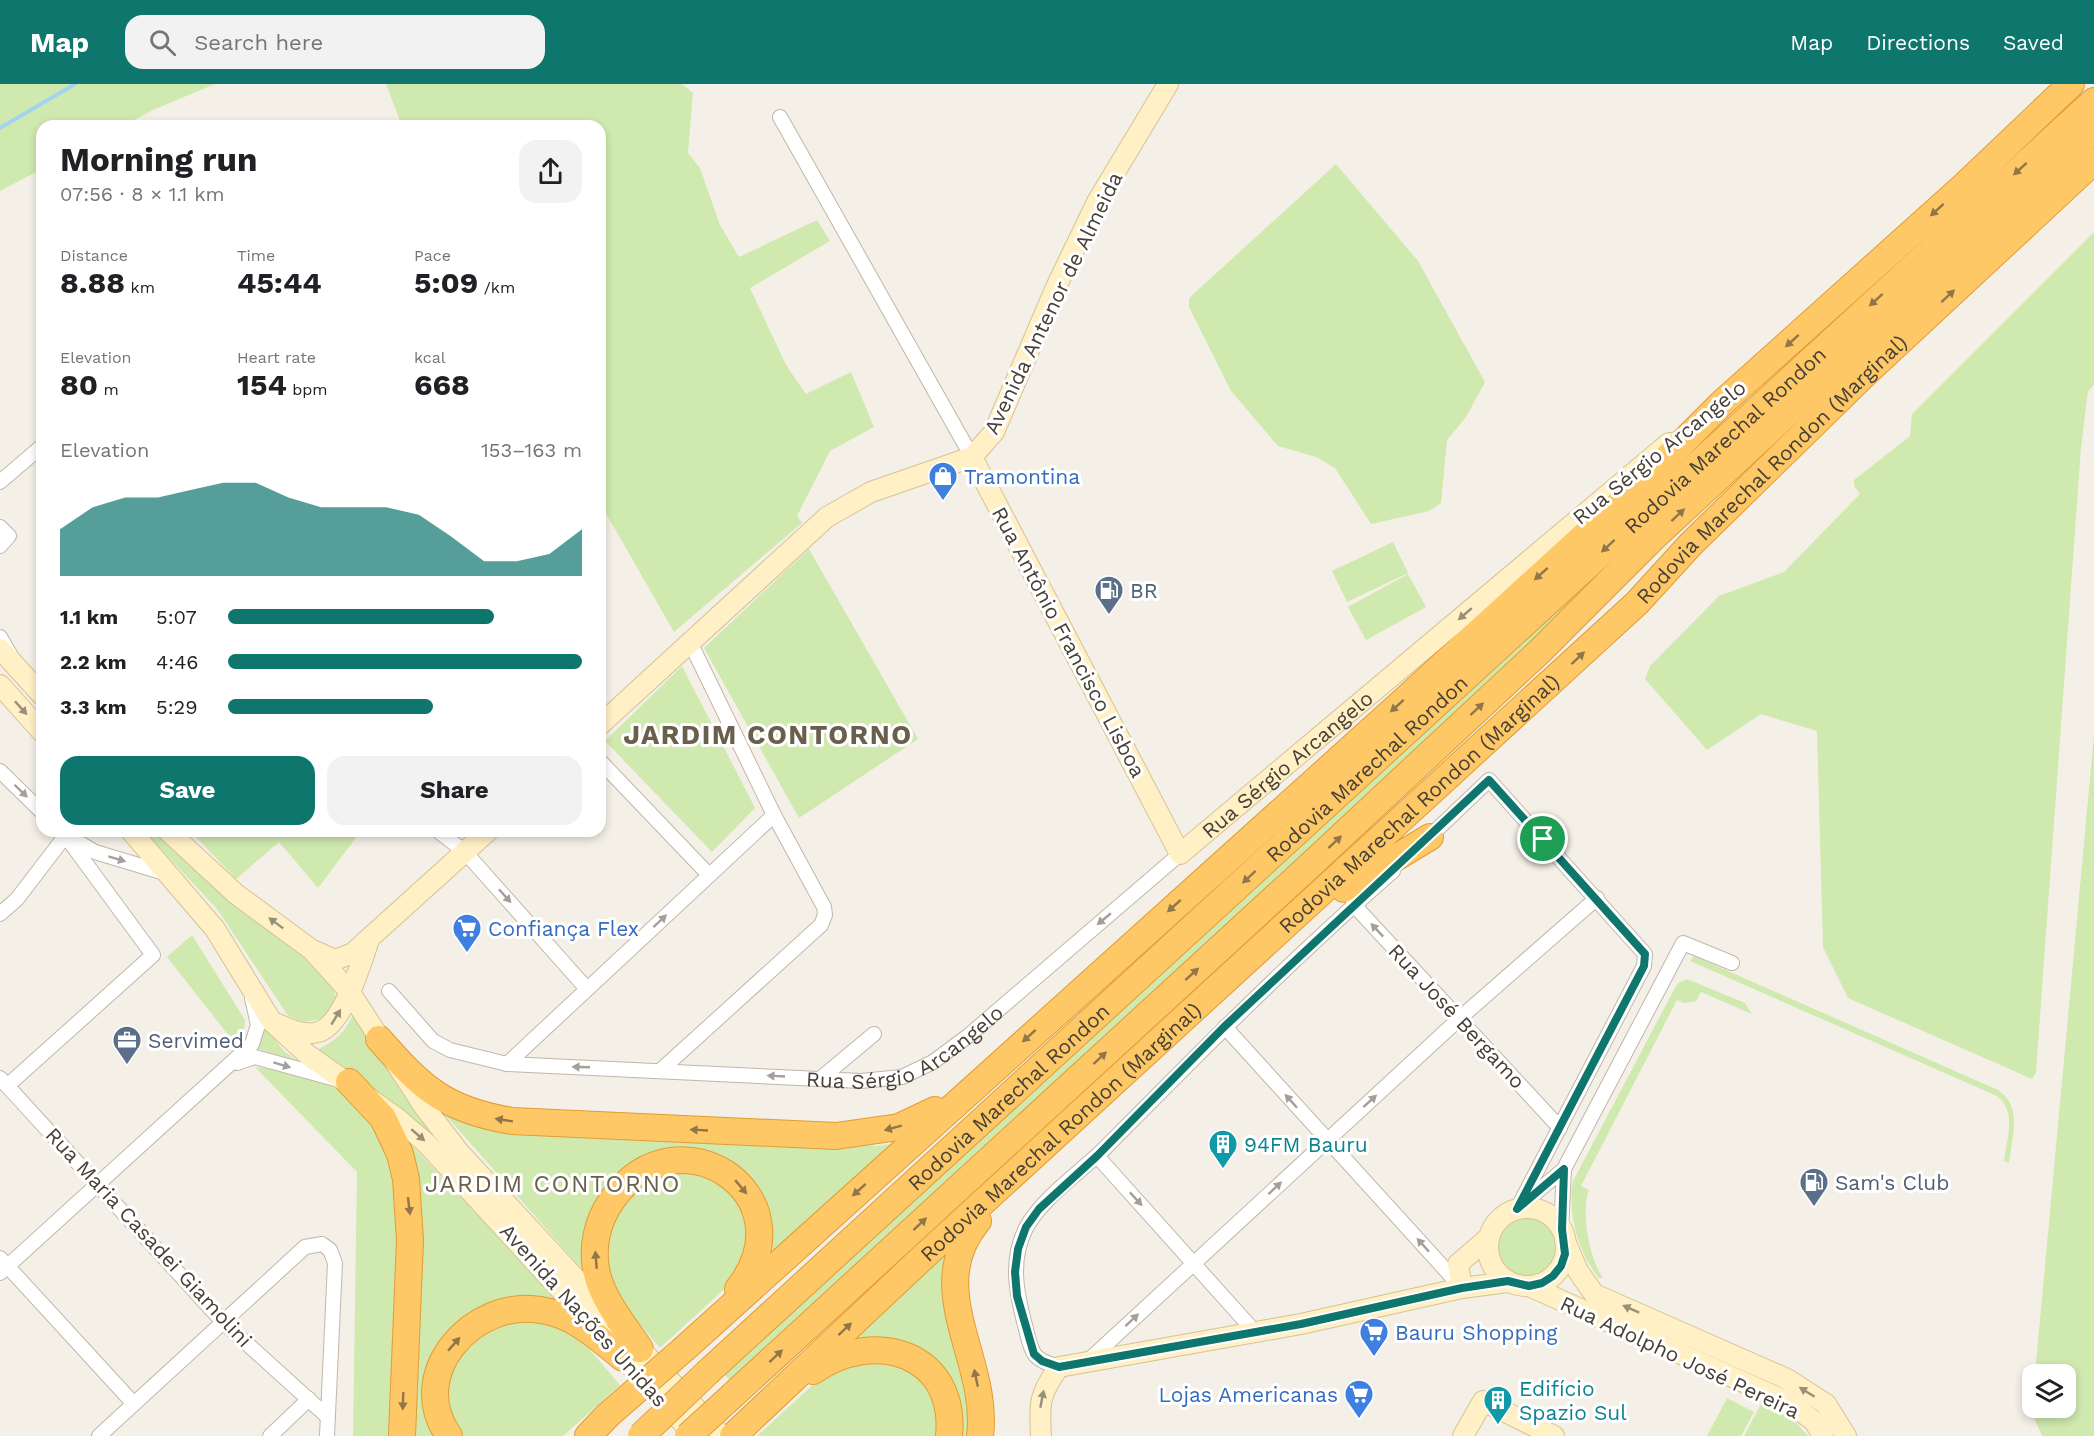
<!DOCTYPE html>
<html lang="en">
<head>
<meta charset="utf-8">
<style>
	body { margin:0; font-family:"Work Sans",sans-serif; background:#f2f2f2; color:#202124; height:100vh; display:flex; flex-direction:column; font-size:22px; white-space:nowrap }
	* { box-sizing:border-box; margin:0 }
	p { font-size:20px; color:#757577 }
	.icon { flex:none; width:33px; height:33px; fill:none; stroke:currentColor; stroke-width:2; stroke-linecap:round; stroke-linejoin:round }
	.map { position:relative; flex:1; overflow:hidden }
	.details { position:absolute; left:36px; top:36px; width:570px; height:717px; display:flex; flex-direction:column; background:#fff; border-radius:18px; box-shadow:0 3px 9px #0003 }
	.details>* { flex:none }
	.buttons { position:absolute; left:2022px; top:1280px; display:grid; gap:12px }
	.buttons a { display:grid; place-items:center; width:54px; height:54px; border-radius:12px; background:#fff; box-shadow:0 3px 9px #0003; font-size:30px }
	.pin { position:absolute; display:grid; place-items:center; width:51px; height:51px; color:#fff; margin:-26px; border:3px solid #fff; border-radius:50%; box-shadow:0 2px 6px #0007 }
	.round { display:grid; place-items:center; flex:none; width:63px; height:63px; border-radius:18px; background:#f2f2f2 }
	.headline { display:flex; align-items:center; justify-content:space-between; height:102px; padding:0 24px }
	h1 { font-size:33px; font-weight:700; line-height:45px }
	.stats { display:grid; grid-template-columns:repeat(3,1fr); gap:9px; height:102px; padding:6px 24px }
	.stats div { display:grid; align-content:center }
	.stats b { font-size:30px; font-weight:700 }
	.stats small { font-size:16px; font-weight:400 }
	.stats p { font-size:16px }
	.chart { height:168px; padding:12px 24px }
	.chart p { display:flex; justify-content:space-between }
	.chart svg { width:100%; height:108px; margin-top:6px; fill:#0f766e; opacity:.7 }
	.button { display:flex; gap:12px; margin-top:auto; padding:12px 24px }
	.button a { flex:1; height:69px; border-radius:18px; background:#0f766e; color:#fff; font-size:24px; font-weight:700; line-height:69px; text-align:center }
	.button a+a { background:#f2f2f2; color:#202124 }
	ul { padding:0 24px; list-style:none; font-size:20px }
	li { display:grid; grid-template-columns:96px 72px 1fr; align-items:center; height:45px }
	li i { height:15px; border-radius:8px; background:#0f766e }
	header { display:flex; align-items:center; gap:36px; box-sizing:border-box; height:84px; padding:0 30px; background:#0f766e; color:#fff }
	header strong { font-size:28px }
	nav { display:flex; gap:33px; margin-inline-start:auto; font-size:21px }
	.search { width:420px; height:54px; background:#f2f2f2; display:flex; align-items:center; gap:15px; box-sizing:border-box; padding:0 21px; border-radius:18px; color:#757577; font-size:22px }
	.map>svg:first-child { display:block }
	.green { fill:#d0e9af }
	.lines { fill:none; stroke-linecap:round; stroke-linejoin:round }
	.stream { stroke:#a2d4f2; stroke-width:4 }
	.street-casing { stroke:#c0b7a9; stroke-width:16 }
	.secondary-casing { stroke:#d5c396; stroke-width:22 }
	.highway-casing { stroke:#e19c34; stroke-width:28 }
	.street { stroke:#fff; stroke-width:14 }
	.secondary { stroke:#fff0c6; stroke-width:20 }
	.highway { stroke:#ffc867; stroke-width:26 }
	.highway-bridge-casing { stroke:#e19c34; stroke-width:28; stroke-linecap:butt }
	.highway-bridge { stroke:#ffc867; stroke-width:26 }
	.oneway { fill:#91764a }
	.oneway2 { fill:#9a8f77 }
	.oneway3 { fill:#a3a09a }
	.route-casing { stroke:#fff; stroke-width:12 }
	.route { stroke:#0f766e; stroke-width:8 }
	.labels { text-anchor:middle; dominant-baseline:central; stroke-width:6; stroke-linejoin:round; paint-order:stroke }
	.street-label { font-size:21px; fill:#474036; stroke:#fff }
	.shop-label { font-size:21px; fill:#366cbe; stroke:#fff; text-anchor:start }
	.service-label { font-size:21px; fill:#4e5e75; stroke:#fff; text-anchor:start }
	.culture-label { font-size:21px; fill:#0d838f; stroke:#fff; text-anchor:start }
	.quarter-label { font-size:24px; letter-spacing:1.5px; fill:#6a5e4d; stroke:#fff }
	.district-label { font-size:27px; font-weight:bold; letter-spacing:1.5px; fill:#6a5e4d; stroke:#fff }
</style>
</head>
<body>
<header>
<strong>Map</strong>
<div class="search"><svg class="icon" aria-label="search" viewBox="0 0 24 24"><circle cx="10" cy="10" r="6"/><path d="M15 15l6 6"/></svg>Search here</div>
<nav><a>Map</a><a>Directions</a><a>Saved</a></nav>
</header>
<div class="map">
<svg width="2094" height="1352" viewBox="0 0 2094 1352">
	<rect width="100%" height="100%" fill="#f4f0e7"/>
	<path class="green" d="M0,0H215L153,26L123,42H42V85L0,107Z
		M386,0H682L693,9L688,69L700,84L720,141L739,173L817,136L830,157L750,204L786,281L806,310L851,288L874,343L830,367L797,432L802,439L674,548L600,419V42H402Z
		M1336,80L1418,177L1485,298L1466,333L1447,356L1441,419L1429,427L1371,440L1335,384L1316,373L1278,362L1231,307L1189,223V214Z
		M2094,148V301L2088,307L2081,364L2036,988L2032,995L1848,914L1823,863L1817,647L1761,630L1707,666L1645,595L1650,582L1719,512L1784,488L1860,410L1854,402V396L1910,352L1912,330Z
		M1656,430L1569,527L733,1299L722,1288Z
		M1393,458L1408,489L1347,518L1332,487Z
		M809,465L918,655L799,734L704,564Z
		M1408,490L1426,523L1366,556L1348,523Z
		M682,582L755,724L712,768L605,657Z
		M2094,651V1352H2042L2034,1334V1323H2066V1290H2035Z
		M144,747H158C185,779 215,806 248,831C274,850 316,873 332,901C348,930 308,948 287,930L217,825Z
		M190,747H361L318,804L279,758L236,795Z
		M192,851L245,936L243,955L236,961L167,873Z
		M1694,872L1998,1006C2023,1023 2012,1052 2009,1079L2004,1077C2007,1055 2017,1028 1997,1012L1690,877Z
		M1687,895L1745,919L1752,930L1701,908L1696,917L1684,919L1677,916L1581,1102L1589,1106C1580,1128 1590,1176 1603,1194H1599C1578,1169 1567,1129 1573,1097L1677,900Z
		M354,927L452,1073L388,1015L316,966C336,957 346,948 354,927Z
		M263,941L284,967L296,976L255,964L262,952Z
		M255,983L285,987L348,1008L364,1023L401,1096L396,1352H353L357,1088Z
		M439,1024L877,1062L896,1059L770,1174L773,1165L768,1163L742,1092L637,1080L589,1193Z
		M406,1055L562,1221L455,1246L441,1352H409Z
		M673,1082L733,1102L751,1157L732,1198L660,1264L615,1212L602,1177L616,1120Z
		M1496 1162a31 31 0 1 1 62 0a31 31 0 1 1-62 0Z
		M948,1164L973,1352H956L952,1317L862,1254L845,1259Z
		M542,1233L579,1253L620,1301L563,1352H457L448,1339L447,1283L484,1243Z
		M876,1271L929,1298L942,1352H757L818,1296Z
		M1727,1314L1754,1328L1741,1352H1707Z
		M1762,1318L1792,1334L1808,1352H1744Z"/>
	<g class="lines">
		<path class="stream" d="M0,44L75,0"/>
		<g class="street-casing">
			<g id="street">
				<path d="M780,33L972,373"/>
				<path d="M0,398L42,362"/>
				<path d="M0,443L9,452L0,462"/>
				<path d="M0,553L11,572"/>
				<path d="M600,677L709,791"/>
				<path d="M0,687L42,728"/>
				<path d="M438,747L465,768L587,905"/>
				<path d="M71,754L95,768L168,790"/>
				<path d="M1426,756L1489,696L1645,870L1644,882L1517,1125"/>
				<path d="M1353,820L1560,1044"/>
				<path d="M0,830L17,815L66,751"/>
				<path id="s1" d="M389,907L433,957L450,966L507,980L861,997L902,993L933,978L968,952L1180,770"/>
				<path d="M1225,943L1462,1204"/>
				<path d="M237,979L255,973L339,996"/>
				<path d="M507,980L774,731"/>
				<path d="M661,986L821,841L825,831L824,823L774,731L690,558"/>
				<path d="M0,994L223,1238L328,1333"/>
				<path d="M820,995L874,950"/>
				<path d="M7,1002L153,871L62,747"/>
				<path d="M1097,1072L1255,1248"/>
				<path d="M1564,1085L1683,859L1732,879"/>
				<path d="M1525,1118L1564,1085L1561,1145"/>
				<path d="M0,1174L134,1320"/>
				<path d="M0,1189L252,960L258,941L252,914"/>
				<path d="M1089,1276L1460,934L1597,814"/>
				<path d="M1059,1283C1050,1280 1041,1278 1035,1271C1030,1264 1028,1253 1026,1245C1017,1212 1009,1177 1026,1144C1041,1115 1082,1087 1105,1064C1199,969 1292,875 1393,787"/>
				<path d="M99,1352L305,1163L322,1160L330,1166L335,1179L327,1352"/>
				<path d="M270,1352L309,1315"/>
			</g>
		</g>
		<g class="secondary-casing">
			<g id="secondary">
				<path id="s2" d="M972,373L1180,770L1669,359"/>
				<path d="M0,565L42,611"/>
				<path d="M0,601L42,648"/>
				<path d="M600,641L827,433L871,408L972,373L994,348L1057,201L1097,118L1168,0"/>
				<path d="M131,747L215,845L272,938L308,971L398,1035L426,1059L695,1352"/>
				<path d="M168,747L236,810L312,866L349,907L425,1024L459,1068L610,1232"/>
				<path d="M315,867L335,876L353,869L488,747"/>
				<path d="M278,940C291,946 304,952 318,948C343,942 361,879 369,856"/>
				<circle cx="1527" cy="1163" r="39"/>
				<path d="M1565,1157L1578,1187L1594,1210L1787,1295L1826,1320L1846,1352"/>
				<path d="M1529,1202L1788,1318L1814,1337L1823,1352"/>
				<path d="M1462,1204L1458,1180L1488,1154"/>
				<path d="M632,1256L722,1352"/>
				<path d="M1041,1352C1039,1320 1039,1310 1059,1283L1301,1240L1462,1204L1508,1198"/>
				<path d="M1463,1352L1483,1317L1554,1352"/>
			</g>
		</g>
		<g class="highway-casing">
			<g id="highway">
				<path d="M1344,805L1430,753"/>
				<path d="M379,955C422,1004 445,1026 512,1037L836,1052L899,1043L935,1026"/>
				<path d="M349,998L383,1034L400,1070L406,1095L410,1156L402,1352"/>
				<path d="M978,1137C921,1205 990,1276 980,1352"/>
				<path d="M685,1264L1398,622L1643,398L1721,320L1965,101L2071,0"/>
				<path d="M640,1265C624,1241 604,1218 597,1190C591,1164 597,1137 612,1116C678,1022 811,1112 738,1205"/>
				<path id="s3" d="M709,1287L2094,17"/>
				<path d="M813,1287C874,1244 957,1269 949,1352"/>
				<path d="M733,1311L1304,787L1540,567L1653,454L2094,45"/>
				<path d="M449,1352C405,1290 473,1214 541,1226C575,1231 598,1254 623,1274"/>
				<path d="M588,1352L608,1331"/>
				<path id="s4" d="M733,1352L921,1175L1637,519L1691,460L1867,288L2094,77"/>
			</g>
		</g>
		<use href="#street" class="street"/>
		<use href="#secondary" class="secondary"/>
		<use href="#highway" class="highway"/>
		<g class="highway-bridge-casing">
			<path id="highway-bridge" d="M608,1331L685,1264
				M641,1352L709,1287
				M688,1352L733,1311"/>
		</g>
		<use href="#highway-bridge" class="highway-bridge"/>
	</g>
	<defs><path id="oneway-solid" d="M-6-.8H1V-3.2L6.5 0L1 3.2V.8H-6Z" transform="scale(1.5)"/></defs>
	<g class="oneway">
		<use href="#oneway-solid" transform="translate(2020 85) rotate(138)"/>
		<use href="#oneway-solid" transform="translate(1937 126) rotate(138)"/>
		<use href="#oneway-solid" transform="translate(1948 212) rotate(-43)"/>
		<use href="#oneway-solid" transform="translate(1876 216) rotate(138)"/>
		<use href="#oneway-solid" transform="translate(1792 257) rotate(138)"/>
		<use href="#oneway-solid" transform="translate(1678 431) rotate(-43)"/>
		<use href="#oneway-solid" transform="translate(1608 462) rotate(137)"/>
		<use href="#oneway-solid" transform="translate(1541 490) rotate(138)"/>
		<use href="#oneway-solid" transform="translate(1578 574) rotate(-43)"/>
		<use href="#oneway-solid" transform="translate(1397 622) rotate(138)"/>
		<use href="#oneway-solid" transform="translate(1477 625) rotate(-43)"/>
		<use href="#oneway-solid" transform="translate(1335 758) rotate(-43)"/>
		<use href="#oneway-solid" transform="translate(1249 793) rotate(137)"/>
		<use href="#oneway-solid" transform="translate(1174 822) rotate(138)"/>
		<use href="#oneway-solid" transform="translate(1192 890) rotate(-42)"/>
		<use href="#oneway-solid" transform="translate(1029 952) rotate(138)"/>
		<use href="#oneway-solid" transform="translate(1100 974) rotate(-43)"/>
		<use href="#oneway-solid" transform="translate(504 1036) rotate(-171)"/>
		<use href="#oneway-solid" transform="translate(893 1044) rotate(165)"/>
		<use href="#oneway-solid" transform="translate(699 1046) rotate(-177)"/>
		<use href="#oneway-solid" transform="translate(741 1103) rotate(50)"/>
		<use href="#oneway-solid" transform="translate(859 1106) rotate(138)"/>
		<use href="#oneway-solid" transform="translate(409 1122) rotate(83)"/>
		<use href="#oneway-solid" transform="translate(920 1140) rotate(-43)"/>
		<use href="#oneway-solid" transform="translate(596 1176) rotate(-95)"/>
		<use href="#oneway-solid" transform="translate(845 1245) rotate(-43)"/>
		<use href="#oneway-solid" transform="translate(454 1260) rotate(-49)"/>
		<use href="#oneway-solid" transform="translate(776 1272) rotate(-43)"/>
		<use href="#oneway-solid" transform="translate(976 1294) rotate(-102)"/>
		<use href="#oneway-solid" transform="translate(403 1317) rotate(92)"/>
	</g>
	<g class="oneway2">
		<use href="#oneway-solid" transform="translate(1465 530) rotate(139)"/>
		<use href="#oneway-solid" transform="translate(21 624) rotate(48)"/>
		<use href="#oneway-solid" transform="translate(276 839) rotate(-143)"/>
		<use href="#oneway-solid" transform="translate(336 933) rotate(-59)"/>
		<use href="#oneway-solid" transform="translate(418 1051) rotate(41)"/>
		<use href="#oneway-solid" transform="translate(1631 1225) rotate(-156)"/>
		<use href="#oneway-solid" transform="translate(1807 1308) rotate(-148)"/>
		<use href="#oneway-solid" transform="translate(1042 1315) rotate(-79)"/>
	</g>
	<g class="oneway3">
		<use href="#oneway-solid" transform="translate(21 707) rotate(44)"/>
		<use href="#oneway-solid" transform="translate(117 775) rotate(17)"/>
		<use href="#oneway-solid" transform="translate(505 812) rotate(48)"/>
		<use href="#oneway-solid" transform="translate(1104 835) rotate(140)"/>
		<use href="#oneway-solid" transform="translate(660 837) rotate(-43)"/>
		<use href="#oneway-solid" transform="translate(1377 846) rotate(-133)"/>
		<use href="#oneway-solid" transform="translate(282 981) rotate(17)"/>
		<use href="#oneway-solid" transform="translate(581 983) rotate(-178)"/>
		<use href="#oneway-solid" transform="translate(776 992) rotate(-177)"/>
		<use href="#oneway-solid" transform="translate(1291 1017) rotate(-132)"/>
		<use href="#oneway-solid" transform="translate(1370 1017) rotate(-42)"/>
		<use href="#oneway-solid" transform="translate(1275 1104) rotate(-43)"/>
		<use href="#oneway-solid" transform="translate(1136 1115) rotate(47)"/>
		<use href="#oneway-solid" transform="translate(1423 1161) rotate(-132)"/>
		<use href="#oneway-solid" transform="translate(1132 1236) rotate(-43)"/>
	</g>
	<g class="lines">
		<g class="route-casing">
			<path id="route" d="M1489,696L1645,870L1644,882L1517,1125L1564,1085L1562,1145L1565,1170L1561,1182L1553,1192L1542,1199L1529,1202L1508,1197L1462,1204L1301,1240L1059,1283L1042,1277L1034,1270L1017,1212L1015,1188L1018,1165L1026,1143L1039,1125L1097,1072L1224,943Z"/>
		</g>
		<use href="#route" class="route"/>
	</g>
	<defs>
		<g id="shop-pin" transform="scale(1.5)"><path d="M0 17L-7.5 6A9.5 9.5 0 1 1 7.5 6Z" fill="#3f7fe0" stroke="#fff"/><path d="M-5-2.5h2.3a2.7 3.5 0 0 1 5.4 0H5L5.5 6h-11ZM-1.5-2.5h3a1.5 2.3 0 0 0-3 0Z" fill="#fff"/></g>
		<g id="fuel-pin" transform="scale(1.5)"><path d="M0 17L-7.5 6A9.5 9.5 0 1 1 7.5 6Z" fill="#5c6f8a" stroke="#fff"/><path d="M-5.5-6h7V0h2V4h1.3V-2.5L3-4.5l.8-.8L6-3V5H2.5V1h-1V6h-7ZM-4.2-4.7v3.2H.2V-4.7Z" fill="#fff"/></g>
		<g id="supermarket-pin" transform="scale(1.5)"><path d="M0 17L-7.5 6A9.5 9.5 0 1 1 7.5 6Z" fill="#3f7fe0" stroke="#fff"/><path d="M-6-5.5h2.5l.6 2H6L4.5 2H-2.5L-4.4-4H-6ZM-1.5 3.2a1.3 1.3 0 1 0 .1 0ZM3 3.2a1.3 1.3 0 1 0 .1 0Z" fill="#fff"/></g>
		<g id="office-pin" transform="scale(1.5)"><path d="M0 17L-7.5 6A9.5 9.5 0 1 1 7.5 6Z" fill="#5c6f8a" stroke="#fff"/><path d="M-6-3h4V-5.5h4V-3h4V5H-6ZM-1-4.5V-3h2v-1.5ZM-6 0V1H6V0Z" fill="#fff"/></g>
		<g id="building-pin" transform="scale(1.5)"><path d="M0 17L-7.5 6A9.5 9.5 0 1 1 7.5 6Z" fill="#0f9aa8" stroke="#fff"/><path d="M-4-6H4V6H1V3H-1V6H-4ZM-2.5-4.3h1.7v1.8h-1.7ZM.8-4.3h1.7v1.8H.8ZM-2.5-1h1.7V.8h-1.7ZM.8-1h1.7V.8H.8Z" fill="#fff"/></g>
	</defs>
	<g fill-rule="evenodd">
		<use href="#shop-pin" x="943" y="392"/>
		<use href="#fuel-pin" x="1109" y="506"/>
		<use href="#supermarket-pin" x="467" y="844"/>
		<use href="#office-pin" x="127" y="956"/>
		<use href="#building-pin" x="1223" y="1060"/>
		<use href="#fuel-pin" x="1814" y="1098"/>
		<use href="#supermarket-pin" x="1374" y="1248"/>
		<use href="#supermarket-pin" x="1359" y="1310"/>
		<use href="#building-pin" x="1498" y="1316"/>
	</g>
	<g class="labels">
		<g class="street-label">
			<text transform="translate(1053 219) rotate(-64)">Avenida Antenor de Almeida</text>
			<text stroke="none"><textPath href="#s3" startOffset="1378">Rodovia Marechal Rondon</textPath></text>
			<text transform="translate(1659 368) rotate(-39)">Rua Sérgio Arcangelo</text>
			<text stroke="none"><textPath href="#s4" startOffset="1419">Rodovia Marechal Rondon (Marginal)</textPath></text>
			<text transform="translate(1069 558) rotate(62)">Rua Antônio Francisco Lisboa</text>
			<text stroke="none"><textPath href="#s2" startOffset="588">Rua Sérgio Arcangelo</textPath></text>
			<text stroke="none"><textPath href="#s3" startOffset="892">Rodovia Marechal Rondon</textPath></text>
			<text stroke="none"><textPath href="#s4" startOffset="933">Rodovia Marechal Rondon (Marginal)</textPath></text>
			<text transform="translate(1457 932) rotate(47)">Rua José Bergamo</text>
			<text stroke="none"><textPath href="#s1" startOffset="552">Rua Sérgio Arcangelo</textPath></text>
			<text stroke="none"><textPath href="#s3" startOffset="406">Rodovia Marechal Rondon</textPath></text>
			<text stroke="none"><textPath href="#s4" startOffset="447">Rodovia Marechal Rondon (Marginal)</textPath></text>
			<text transform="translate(149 1153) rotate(47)">Rua Maria Casadei Giamolini</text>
			<text transform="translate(584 1231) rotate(48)">Avenida Nações Unidas</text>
			<text transform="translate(1680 1273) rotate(25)">Rua Adolpho José Pereira</text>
		</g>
		<g class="shop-label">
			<text x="964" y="392">Tramontina</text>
			<text x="488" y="844">Confiança Flex</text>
			<text x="1395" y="1248">Bauru Shopping</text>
			<text x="1338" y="1310" text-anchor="end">Lojas Americanas</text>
		</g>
		<g class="service-label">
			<text x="1130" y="506">BR</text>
			<text x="148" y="956">Servimed</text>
			<text x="1835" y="1098">Sam's Club</text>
		</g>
		<g class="culture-label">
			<text x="1244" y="1060">94FM Bauru</text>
			<text x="1519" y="1304">Edifício<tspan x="1519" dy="24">Spazio Sul</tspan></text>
		</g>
		<g class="quarter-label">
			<text x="553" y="1100">JARDIM CONTORNO</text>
		</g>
		<g class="district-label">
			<text x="768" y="651">JARDIM CONTORNO</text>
		</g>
	</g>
</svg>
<div class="buttons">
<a><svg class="icon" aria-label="layers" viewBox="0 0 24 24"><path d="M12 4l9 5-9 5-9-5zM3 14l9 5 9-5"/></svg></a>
</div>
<div class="pin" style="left:1543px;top:755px;background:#1e9e55"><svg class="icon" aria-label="arrive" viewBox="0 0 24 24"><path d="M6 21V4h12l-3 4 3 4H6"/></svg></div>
<section class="details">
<div class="headline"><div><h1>Morning run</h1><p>07:56 · 8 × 1.1 km</p></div><a class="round"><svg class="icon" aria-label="share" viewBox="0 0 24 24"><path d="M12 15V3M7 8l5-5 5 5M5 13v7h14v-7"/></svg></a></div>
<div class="stats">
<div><p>Distance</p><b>8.88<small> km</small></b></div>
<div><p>Time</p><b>45:44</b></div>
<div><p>Pace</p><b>5:09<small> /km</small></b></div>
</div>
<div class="stats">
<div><p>Elevation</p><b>80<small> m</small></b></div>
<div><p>Heart rate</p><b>154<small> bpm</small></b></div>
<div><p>kcal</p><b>668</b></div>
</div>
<div class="chart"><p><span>Elevation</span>153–163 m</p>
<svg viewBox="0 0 160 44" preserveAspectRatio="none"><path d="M0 44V25L10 16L20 12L30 12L40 9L50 6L60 6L70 12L80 16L90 16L100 16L110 19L120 28L130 38L140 38L150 35L160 25V44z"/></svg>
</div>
<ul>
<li><b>1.1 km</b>5:07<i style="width:75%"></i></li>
<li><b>2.2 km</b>4:46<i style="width:100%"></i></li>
<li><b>3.3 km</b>5:29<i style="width:58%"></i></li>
</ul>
<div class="button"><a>Save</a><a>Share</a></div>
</section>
</div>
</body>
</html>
